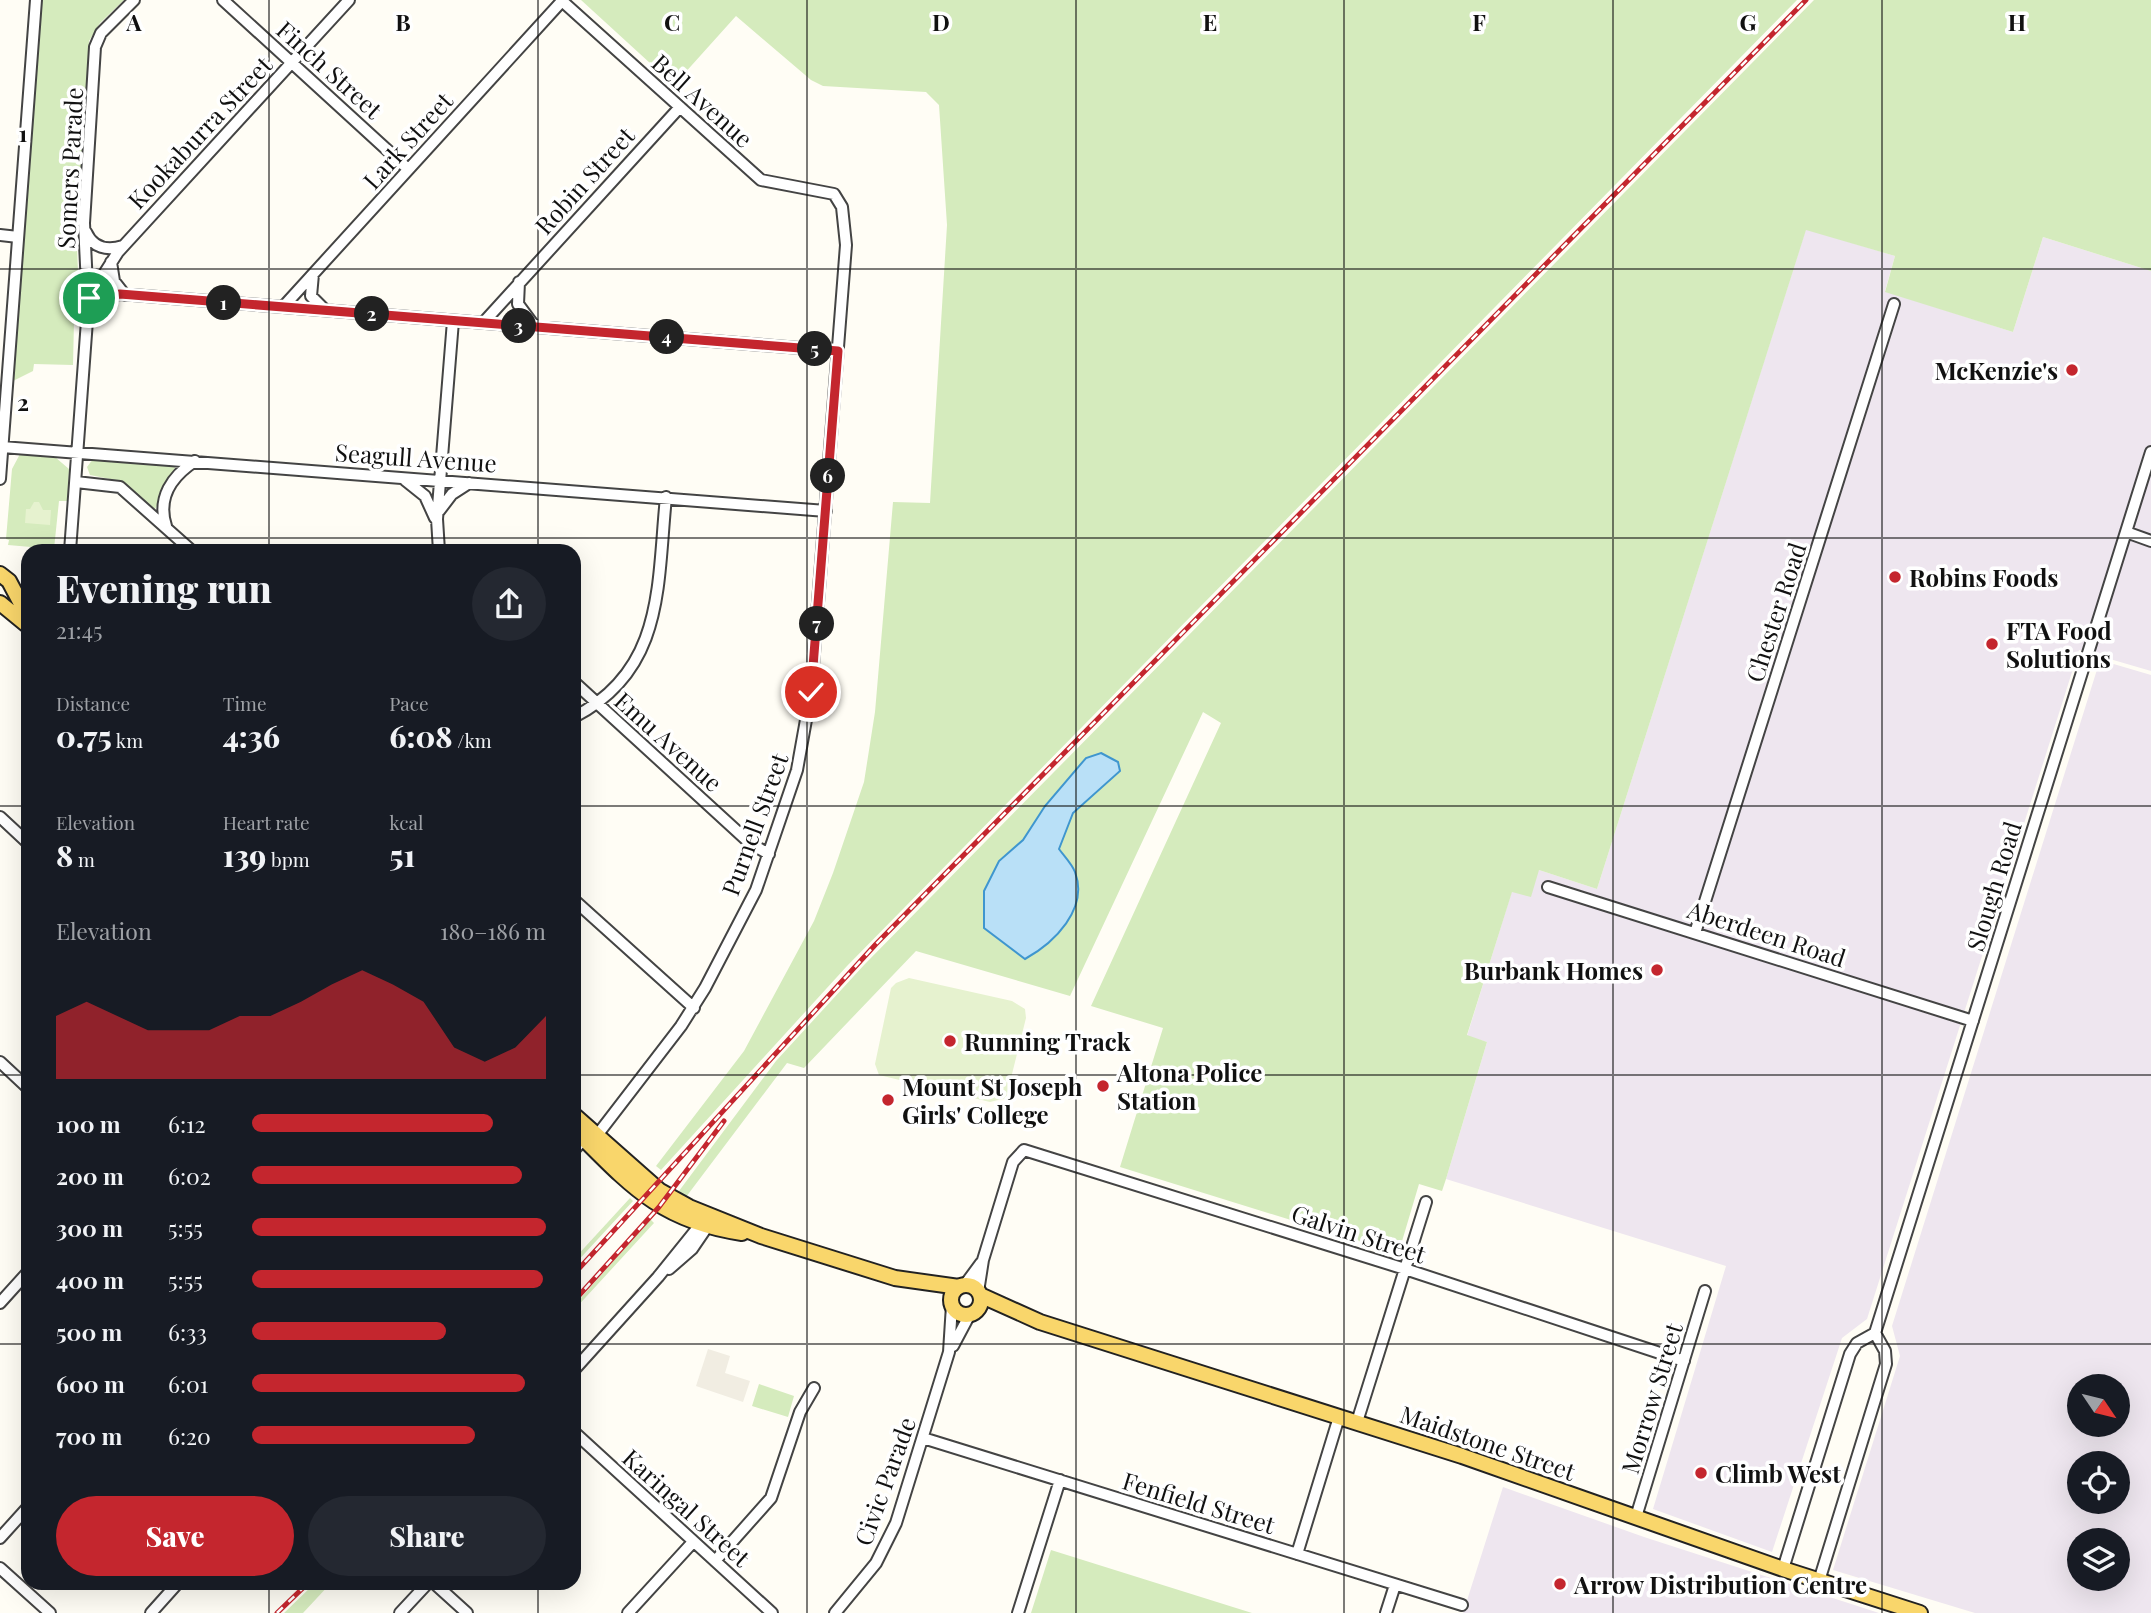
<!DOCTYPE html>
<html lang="en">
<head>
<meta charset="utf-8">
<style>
	body { margin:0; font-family:"Playfair Display",serif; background:#242831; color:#f1f3f6; height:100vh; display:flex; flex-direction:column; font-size:26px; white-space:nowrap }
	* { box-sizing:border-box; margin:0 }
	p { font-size:23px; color:#9ea1a6 }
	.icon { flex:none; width:38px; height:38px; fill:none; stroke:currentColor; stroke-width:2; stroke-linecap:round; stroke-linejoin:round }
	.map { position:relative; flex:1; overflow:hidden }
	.panel { position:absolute; left:21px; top:544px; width:560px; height:1046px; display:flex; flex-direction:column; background:#171b24; border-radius:21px; box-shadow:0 7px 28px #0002 }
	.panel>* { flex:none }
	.needle { width:46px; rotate:125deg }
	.fabs { position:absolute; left:2067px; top:1374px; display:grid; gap:14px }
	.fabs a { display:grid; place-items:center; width:63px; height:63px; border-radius:50%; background:#171b24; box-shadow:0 7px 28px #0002; font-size:35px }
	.pin { position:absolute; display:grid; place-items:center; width:60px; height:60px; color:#fff; margin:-30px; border:4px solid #fff; border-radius:50%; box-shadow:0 2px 7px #0007 }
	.km { position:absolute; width:35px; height:35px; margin:-18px; border-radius:50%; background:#222; color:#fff; font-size:19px; line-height:35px; text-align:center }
	.round { display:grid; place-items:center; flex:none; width:74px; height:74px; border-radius:37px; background:#242831 }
	.head { display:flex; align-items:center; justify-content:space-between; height:119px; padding:0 35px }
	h1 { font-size:38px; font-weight:800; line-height:52px }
	.figures { display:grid; grid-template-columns:repeat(3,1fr); gap:10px; height:119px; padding:7px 35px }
	.figures div { display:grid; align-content:center }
	.figures b { font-size:30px; font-weight:800 }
	.figures small { font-size:19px; font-weight:400 }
	.figures p { font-size:19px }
	.chart { height:196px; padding:14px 35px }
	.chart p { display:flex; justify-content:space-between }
	.chart svg { width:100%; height:126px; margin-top:7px; fill:#c4262e; opacity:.7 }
	.primary-button { display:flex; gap:14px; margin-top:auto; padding:14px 35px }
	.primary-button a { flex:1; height:80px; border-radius:42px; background:#c4262e; color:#fff; font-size:28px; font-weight:800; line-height:80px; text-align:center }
	.primary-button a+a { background:#242831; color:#f1f3f6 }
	ul { padding:0 35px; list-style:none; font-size:23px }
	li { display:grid; grid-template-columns:112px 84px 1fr; align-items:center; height:52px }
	li i { height:18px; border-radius:9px; background:#c4262e }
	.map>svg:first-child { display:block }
	.industrial { fill:#eee6ef; fill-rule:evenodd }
	.green { fill:#d5ebbd }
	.pitch { fill:#e6f2cf }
	.plaza { fill:#f1ede2 }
	.water { fill:#b9e0f7; stroke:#3f96cf; stroke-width:2 }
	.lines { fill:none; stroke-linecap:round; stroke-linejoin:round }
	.minor-casing { stroke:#444; stroke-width:14 }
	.major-casing { stroke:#222; stroke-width:18 }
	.minor { stroke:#fff; stroke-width:10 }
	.major { stroke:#f9d66b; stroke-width:14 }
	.rail-casing { stroke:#c4262e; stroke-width:5 }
	.rail { stroke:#fff; stroke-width:2.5; stroke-dasharray:8; stroke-linecap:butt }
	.route-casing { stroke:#fff; stroke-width:14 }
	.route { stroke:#c4262e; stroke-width:9 }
	.grid { fill:none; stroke:#111; stroke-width:2; stroke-opacity:0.55 }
	.poi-dot { fill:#c4262e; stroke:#fff; stroke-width:2.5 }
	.labels { text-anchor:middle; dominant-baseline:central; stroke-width:7; stroke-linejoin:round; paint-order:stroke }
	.street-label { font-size:24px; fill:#111; stroke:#fff }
	.poi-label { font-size:24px; font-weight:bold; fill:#111; stroke:#fff; text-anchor:start }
	.grid-label { font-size:23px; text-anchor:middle; font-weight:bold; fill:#111; stroke:#fff; stroke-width:7; stroke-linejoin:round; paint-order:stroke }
</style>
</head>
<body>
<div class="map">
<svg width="2151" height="1613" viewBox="0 0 2151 1613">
	<rect width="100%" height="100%" fill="#fffdf5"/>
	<path class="industrial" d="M1806,229L1895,256L1885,291L2013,332L2043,237L2151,271V671L2079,650L1867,1319L1842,1338L1772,1552L1653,1509L1726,1266L1446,1179L1487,1042L1467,1036L1512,891L1539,870L1597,889Z
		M2100,660L2151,675V1613H1975L1833,1570L1900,1356L1892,1326ZM2118,1386V1424H2079V1386ZM2079,1463H2118V1502H2079ZM2079,1540H2118V1578H2079Z
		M1503,1487L1644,1537L1879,1613H1463Z"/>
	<path class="green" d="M39,0H124L100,23L89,41L88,91L76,223L80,322H74L73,365L34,364L33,371L11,382Z
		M581,0H1797L847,966L661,1170L656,1166L744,1051L814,921L833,873L864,782L875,712L893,502L930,503L947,225L939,105L926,92L823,86L811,80L736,16L674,85Z
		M1814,0H2151V271L2043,237L2013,332L1885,292L1895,256L1806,230L1597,889L1539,870L1531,897L1512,892L1467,1035L1487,1042L1446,1179L1442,1191L1419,1184L1400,1248L1394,1252L1120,1167L1163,1028L1091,1006L1221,723L1203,712L1070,996L916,951L804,1068L787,1063L686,1197L679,1191L776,1061L864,965Z
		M20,454L55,457L69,469L68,501H59L54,549L8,545L9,540L6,539L12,469Z
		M93,459L174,466L175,468C169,477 158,506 155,509L120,481L90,475L87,467Z
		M630,1198L633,1201L574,1265V1259Z
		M650,1219L654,1223L574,1310V1306Z
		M759,1384L794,1396L788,1417L752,1406Z
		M1051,1550L1252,1613H1031Z
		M314,1584H330L303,1613H284Z"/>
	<path class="pitch" d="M34,502H39L43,510H51L50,525L25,523L26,509H30Z
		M909,978L1012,1001L1025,1009L1026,1018L1006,1098L990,1102L879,1075L875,1064L891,988L896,983Z"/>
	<path class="plaza" d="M708,1349L730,1356L725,1373L750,1381L743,1402L696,1386Z"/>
	<path class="water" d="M1101,753L1118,762L1120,771L1073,813L1059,849C1064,856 1072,864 1075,872C1089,909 1054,943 1025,959L984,928V891L999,861L1023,840L1045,806L1086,758Z"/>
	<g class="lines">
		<g class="minor-casing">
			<path id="minor" d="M223,0L408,169
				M561,0L761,180L834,194L842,207L846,245L811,692L797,770L756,890L705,988L681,1026L598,1134
				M86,232C93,248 107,251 123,246
				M0,235L18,237
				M111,262L114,281L125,295
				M313,274L311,296L325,310
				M519,282L518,304L535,327
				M90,296L118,252L349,0
				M88,307L104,297L120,294L838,351
				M283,307L562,1
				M483,323L680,107
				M2,447L826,511
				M0,479L36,0
				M405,480L425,496L435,518
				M76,482L120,487L192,551
				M439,511L452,494L469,483
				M166,526C157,498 172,476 195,461
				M2126,532L2151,541
				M70,551L88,307L84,223L95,47L101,33L134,0
				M439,551L437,519L453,321
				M574,682L751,844L769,854
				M574,687V706
				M574,717C665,670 657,585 666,497
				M0,817L28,843
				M1548,887L1973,1021
				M574,900L694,1008
				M1695,933L1894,304
				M0,1062L28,1088
				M574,1150L584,1139
				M669,1269L692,1249L707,1227
				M964,1286L981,1263
				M978,1292L983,1260L1013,1162L1024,1150L1405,1269L1684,1361
				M0,1303L28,1272
				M953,1346L970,1314
				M574,1370L658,1277L700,1225
				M1357,1422L1426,1202
				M574,1432L772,1613
				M923,1438L1462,1605
				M1636,1517L1705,1291
				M0,1538L28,1507
				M1297,1554L1339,1417
				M715,1561L771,1498L800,1412L814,1388
				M0,1568L50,1613
				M1783,1569L1850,1354L1857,1343L1875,1333L2151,452
				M1819,1581L1886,1364L1885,1351L1875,1333
				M435,1584L467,1613
				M151,1613L177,1584
				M400,1613L427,1584
				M628,1613L693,1542
				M835,1613L876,1563L896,1523L949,1352L952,1305
				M1018,1613L1060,1480
				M1386,1613L1395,1585"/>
		</g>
		<g class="major-casing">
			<path id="major" d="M0,574L9,581L28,617
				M0,603L27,625
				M574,1115L660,1191L689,1207L761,1236L895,1278L959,1287
				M574,1129C630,1185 660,1221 742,1233
				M951 1300a15 15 0 1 1 30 0a15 15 0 1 1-30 0Z
				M980,1295L1040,1322L1462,1456L1783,1569L1920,1613"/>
		</g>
		<use href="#minor" class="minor"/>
		<use href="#major" class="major"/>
		<g class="rail-casing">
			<path id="rail" d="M574,1274L876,944L1806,0
				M574,1301L659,1207L724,1121
				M277,1613L307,1584"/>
		</g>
		<use href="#rail" class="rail"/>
	</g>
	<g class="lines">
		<g class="route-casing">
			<path id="route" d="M89,298L88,307L104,297L120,294L838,351L811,692"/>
		</g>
		<use href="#route" class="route"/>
	</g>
	<path class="grid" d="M269,0V551M538,0V551M807,0V1613M1076,0V1613M1344,0V1613M1613,0V1613M1882,0V1613M0,269H2151M0,538H2151M0,806H28M574,806H2151M0,1075H28M574,1075H2151M0,1344H28M574,1344H2151M269,1584V1613M538,1584V1613"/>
	<g class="poi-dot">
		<circle cx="2072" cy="370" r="7"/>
		<circle cx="1895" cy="577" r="7"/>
		<circle cx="1992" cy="644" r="7"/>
		<circle cx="1657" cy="970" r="7"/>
		<circle cx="950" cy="1041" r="7"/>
		<circle cx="1103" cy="1086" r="7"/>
		<circle cx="888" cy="1100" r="7"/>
		<circle cx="1701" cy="1473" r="7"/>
		<circle cx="1560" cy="1584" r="7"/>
	</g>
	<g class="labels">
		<g class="street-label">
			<text transform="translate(330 69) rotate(42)">Finch Street</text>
			<text transform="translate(703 100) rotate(42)">Bell Avenue</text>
			<text transform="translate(199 132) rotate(-47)">Kookaburra Street</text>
			<text transform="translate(407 140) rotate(-48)">Lark Street</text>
			<text transform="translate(69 168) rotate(-87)">Somers Parade</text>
			<text transform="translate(584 180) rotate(-48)">Robin Street</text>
			<text transform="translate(416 457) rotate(4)">Seagull Avenue</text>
			<text transform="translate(1775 612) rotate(-72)">Chester Road</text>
			<text transform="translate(669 741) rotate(42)">Emu Avenue</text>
			<text transform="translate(754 824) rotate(-70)">Purnell Street</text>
			<text transform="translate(1993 886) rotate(-73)">Slough Road</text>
			<text transform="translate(1767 933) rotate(18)">Aberdeen Road</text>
			<text transform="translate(1359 1233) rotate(18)">Galvin Street</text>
			<text transform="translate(1651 1398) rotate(-73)">Morrow Street</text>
			<text transform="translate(1488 1442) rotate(19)">Maidstone Street</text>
			<text transform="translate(884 1481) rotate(-70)">Civic Parade</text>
			<text transform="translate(1199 1502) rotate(17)">Fenfield Street</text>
			<text transform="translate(687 1507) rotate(42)">Karingal Street</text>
		</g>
		<g class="poi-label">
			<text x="2058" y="370" text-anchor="end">McKenzie's</text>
			<text x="1909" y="577">Robins Foods</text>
			<text x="2006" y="630">FTA Food<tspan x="2006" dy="28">Solutions</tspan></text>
			<text x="1643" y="970" text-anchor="end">Burbank Homes</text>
			<text x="964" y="1041">Running Track</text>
			<text x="1117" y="1072">Altona Police<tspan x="1117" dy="28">Station</tspan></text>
			<text x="902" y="1086">Mount St Joseph<tspan x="902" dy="28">Girls' College</tspan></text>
			<text x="1715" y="1473">Climb West</text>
			<text x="1574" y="1584">Arrow Distribution Centre</text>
		</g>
	</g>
	<g class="grid-label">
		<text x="134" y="31">A</text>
		<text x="403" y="31">B</text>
		<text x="672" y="31">C</text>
		<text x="941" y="31">D</text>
		<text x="1210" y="31">E</text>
		<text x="1479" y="31">F</text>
		<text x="1748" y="31">G</text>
		<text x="2017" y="31">H</text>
		<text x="23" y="142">1</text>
		<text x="23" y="411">2</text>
	</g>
</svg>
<div class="fabs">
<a><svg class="needle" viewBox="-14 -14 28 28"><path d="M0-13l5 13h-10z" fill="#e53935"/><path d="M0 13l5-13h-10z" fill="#9ea1a6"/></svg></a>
<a><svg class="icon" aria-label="locate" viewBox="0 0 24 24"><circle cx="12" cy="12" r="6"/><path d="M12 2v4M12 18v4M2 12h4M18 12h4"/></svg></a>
<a><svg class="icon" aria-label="layers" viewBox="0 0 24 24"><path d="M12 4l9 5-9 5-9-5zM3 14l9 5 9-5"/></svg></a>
</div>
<div class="pin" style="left:89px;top:298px;background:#1e9e55"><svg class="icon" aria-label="arrive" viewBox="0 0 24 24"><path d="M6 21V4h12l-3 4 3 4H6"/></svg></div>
<div class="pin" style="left:811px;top:692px;background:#d93025"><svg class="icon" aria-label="check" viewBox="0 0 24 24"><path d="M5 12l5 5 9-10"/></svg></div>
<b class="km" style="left:224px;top:303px">1</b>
<b class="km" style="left:372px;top:314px">2</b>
<b class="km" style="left:519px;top:326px">3</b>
<b class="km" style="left:667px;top:337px">4</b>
<b class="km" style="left:815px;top:349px">5</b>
<b class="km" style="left:828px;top:476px">6</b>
<b class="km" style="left:817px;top:624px">7</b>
<section class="panel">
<div class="head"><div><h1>Evening run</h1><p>21:45</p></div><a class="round"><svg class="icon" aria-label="share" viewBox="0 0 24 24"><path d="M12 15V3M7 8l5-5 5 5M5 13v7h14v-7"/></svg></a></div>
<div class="figures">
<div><p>Distance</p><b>0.75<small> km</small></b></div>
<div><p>Time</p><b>4:36</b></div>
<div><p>Pace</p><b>6:08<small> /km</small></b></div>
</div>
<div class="figures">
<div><p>Elevation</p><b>8<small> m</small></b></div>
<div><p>Heart rate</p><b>139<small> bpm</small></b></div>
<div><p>kcal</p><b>51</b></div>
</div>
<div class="chart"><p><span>Elevation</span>180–186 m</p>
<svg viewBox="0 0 160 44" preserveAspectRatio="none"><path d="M0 44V22L10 17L20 22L30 27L40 27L50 27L60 22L70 22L80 17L90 11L100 6L110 11L120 17L130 33L140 38L150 33L160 22V44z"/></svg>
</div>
<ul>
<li><b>100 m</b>6:12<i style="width:82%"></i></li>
<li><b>200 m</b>6:02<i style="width:92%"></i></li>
<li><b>300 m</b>5:55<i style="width:100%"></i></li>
<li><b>400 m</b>5:55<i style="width:99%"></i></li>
<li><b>500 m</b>6:33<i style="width:66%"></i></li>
<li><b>600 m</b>6:01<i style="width:93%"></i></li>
<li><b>700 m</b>6:20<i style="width:76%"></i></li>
</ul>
<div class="primary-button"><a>Save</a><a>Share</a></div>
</section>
</div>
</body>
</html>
